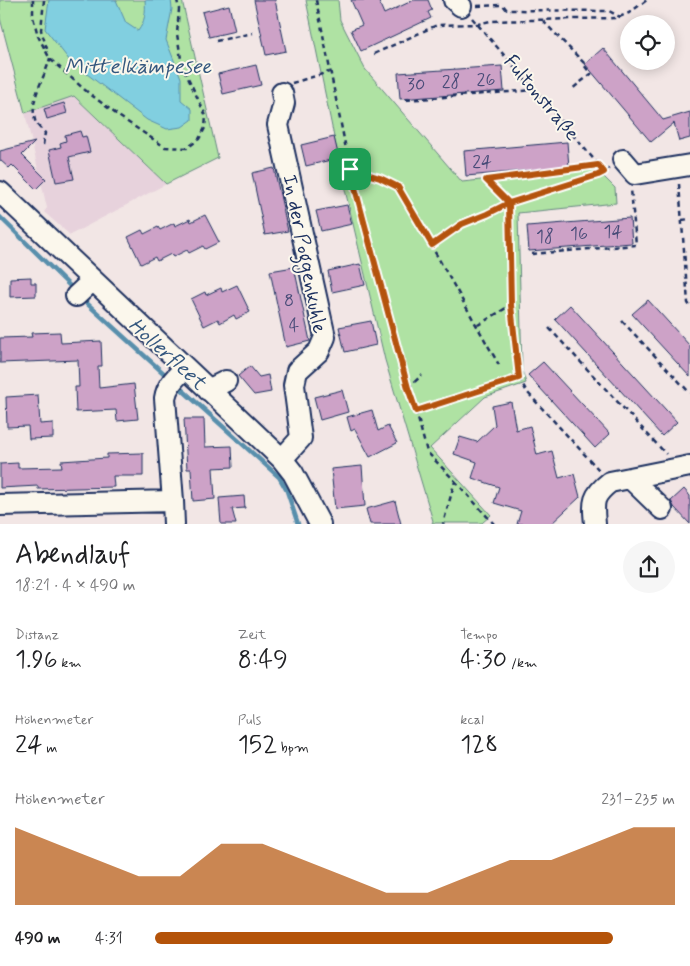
<!DOCTYPE html>
<html lang="de">
<head>
<meta charset="utf-8">
<style>
	body { margin:0; font-family:Mynerve,sans-serif; background:#f6f6f6; color:#202124; height:100vh; display:flex; flex-direction:column; font-size:19px; white-space:nowrap }
	* { box-sizing:border-box; margin:0 }
	p { font-size:16px; color:#757577 }
	.icon { flex:none; width:28px; height:28px; fill:none; stroke:currentColor; stroke-width:2; stroke-linecap:round; stroke-linejoin:round }
	.map { position:relative; height:524px; overflow:hidden }
	.side { display:flex; flex-direction:column; background:#fff; flex:1 }
	.side>* { flex:none }
	.tools { position:absolute; left:620px; top:15px; display:grid; gap:10px }
	.tools a { display:grid; place-items:center; width:55px; height:55px; border-radius:50%; background:#fff; box-shadow:0 2px 12px #0003; font-size:25px }
	.pin { position:absolute; display:grid; place-items:center; width:42px; height:42px; color:#fff; margin:-21px; border-radius:10px; box-shadow:0 2px 8px #0006 }
	.round { display:grid; place-items:center; flex:none; width:52px; height:52px; border-radius:26px; background:#f6f6f6 }
	.summary { display:flex; align-items:center; justify-content:space-between; height:85px; padding:0 15px }
	h1 { font-size:28px; font-weight:600; line-height:38px }
	.figures { display:grid; grid-template-columns:repeat(3,1fr); gap:8px; height:85px; padding:5px 15px }
	.figures div { display:grid; align-content:center }
	.figures b { font-size:25px; font-weight:600 }
	.figures small { font-size:14px; font-weight:400 }
	.figures p { font-size:14px }
	.chart { height:140px; padding:10px 15px }
	.chart p { display:flex; justify-content:space-between }
	.chart svg { width:100%; height:90px; margin-top:5px; fill:#b45309; opacity:.7 }
	ul { padding:0 15px; list-style:none; font-size:16px }
	li { display:grid; grid-template-columns:80px 60px 1fr; align-items:center; height:38px }
	li i { height:12px; border-radius:6px; background:#b45309 }
	.map>svg:first-child { display:block }
	.built { fill:#e7d2dc }
	.green { fill:#afe2a3; stroke:#658880 }
	.water { fill:#81cfe0; stroke:#588fac }
	.lines { fill:none; stroke-linecap:round; stroke-linejoin:round }
	.stream { stroke:#588fac; stroke-width:4.5 }
	.building { fill:#cda2c7; stroke:#1b2f5e }
	.minor-casing { stroke:#1b2f5e; stroke-width:24 }
	.path { stroke:#1b2f5e; stroke-width:2.5; stroke-dasharray:5 4; stroke-linecap:butt }
	.minor { stroke:#fbf7ec; stroke-width:20 }
	.route-casing { stroke:#fff; stroke-width:10 }
	.route { stroke:#b45309; stroke-width:6 }
	.labels { text-anchor:middle; dominant-baseline:central; stroke-width:4; stroke-linejoin:round; paint-order:stroke }
	.number-label { font-size:18px; fill:#484c78 }
	.street-label { font-size:20px; fill:#1b2f5e; stroke:#fbf7ec }
	.water-label { font-size:21px; font-style:italic; fill:#34577e; stroke:#fbf7ec }
</style>
</head>
<body>
<div class="map">
<svg width="690" height="524" viewBox="0 0 690 524">
	<rect width="100%" height="100%" fill="#f2e6e5"/>
	<filter id="ink" filterUnits="userSpaceOnUse"><feTurbulence type="fractalNoise" baseFrequency=".02" numOctaves="2"/><feDisplacementMap in="SourceGraphic" scale="10" xChannelSelector="R" yChannelSelector="G"/><feConvolveMatrix kernelMatrix="1 2 1 2 8 2 1 2 1" color-interpolation-filters="sRGB"/></filter>
	<g filter="url(#ink)">
		<path class="built" d="M74,96L166,184L70,235L44,212L47,208L25,113Z"/>
		<path class="green" d="M0,0H182L218,158L166,184L74,96L25,113L0,18Z
			M306,0H338L340,20L365,69L462,182L595,168L615,188L616,203L518,213L522,370L526,383L485,397L430,448L491,515L482,523H432L433,521L385,360L343,181Z"/>
		<path class="water" d="M49,0H116L126,23L138,31C145,22 146,12 145,0H171L172,9L166,40L181,78V100L192,109V120L182,127L167,129L147,120L70,61L45,29Z"/>
		<g class="lines">
			<path class="stream" d="M0,217L74,290
				M81,298L169,378
				M177,385L279,477L287,491L298,524"/>
		</g>
		<path class="building" d="M254,0H275L286,51L266,55Z
			M351,0H378L384,14L414,0H428L432,10L428,12L431,18L361,51L351,30L362,25Z
			M229,5L235,31L209,37L202,12Z
			M603,48L663,120L690,112V138L679,141L674,123L651,142L585,64Z
			M256,65L261,85L223,94L218,74Z
			M502,66L504,91L400,99L398,73Z
			M64,103L67,113L47,119L44,109Z
			M80,131L82,137L86,136L90,152L69,157L74,179L56,182L49,150L61,147L60,143L66,141L65,135Z
			M334,137L339,158L306,166L301,145Z
			M35,142L22,155L46,179L36,189L12,165L9,168L0,160V151Z
			M567,142L569,167L466,176L464,151Z
			M274,168L288,231L265,235L252,173Z
			M347,205L352,224L321,231L316,211Z
			M205,215L219,242L205,249L203,246L189,253L187,250L173,257L171,254L157,261L155,257L141,264L128,237L142,230L144,234L158,227L160,230L174,223L175,226L190,219L191,222Z
			M630,218L632,243L529,251L527,226Z
			M360,264L365,285L332,292L328,271Z
			M294,267L310,341L286,347L270,271Z
			M31,277V283H36V296L10,297V278Z
			M237,285L250,312L236,319L234,315L220,323L218,319L204,326L191,299L205,292L206,295L221,288L222,292Z
			M648,300L690,346V377L632,314Z
			M570,305L677,422L662,436L555,319Z
			M371,321L376,345L345,352L339,327Z
			M60,332L61,343L101,341L102,366H98L99,388L134,384L138,419L117,421L116,410L76,412L75,387H79L78,360L0,363V338L32,337L31,333Z
			M543,362L610,434L595,448L528,375Z
			M250,366L259,377L268,375L271,392L254,395L238,376Z
			M342,390L348,412L320,420L314,397Z
			M38,395L40,424L53,423V438L29,439L28,426L7,427L6,397Z
			M511,402L516,430L530,426L537,455L552,451L559,478L574,474L580,497L551,524H517L521,511L494,503L499,487L472,478L477,462L454,454L460,437L477,442L495,425L492,406Z
			M372,410L378,431L388,426L397,443L370,457L355,429L351,431L347,417Z
			M184,419H204L205,447L232,446L233,467L213,468L215,499L193,501L191,469H187Z
			M143,453V476H113L114,487L38,489V486L0,488V464L18,463V468L62,467L61,461L107,458V454Z
			M362,466L365,506L335,509L331,469Z
			M684,489L690,496V524L674,507L671,501Z
			M244,496L245,508L232,509L236,524H221L219,498Z
			M395,501L401,524H370L366,509Z"/>
		<g class="lines">
			<g class="minor-casing">
				<path id="minor" d="M454,0L461,6
					M623,160L635,174L690,165
					M0,192L282,459L293,473L320,524
					M76,296L93,280
					M208,390L226,381
					M282,459L301,438L294,385L297,371L319,351L325,337L278,125L284,103L282,93
					M630,478L662,509
					M0,505L173,501
					M174,524L173,501L165,398C167,385 176,377 185,368
					M595,524C593,502 592,496 610,482L690,466"/>
			</g>
			<path class="path" d="M33,0V17L38,36L50,59L85,90L120,117L165,147L187,148L199,139L205,128L206,116L182,65L177,34L179,9L177,0
				M44,0L41,30L48,52
				M316,0L350,169L408,388L416,411L427,452L455,481L443,524
				M477,6L503,5L507,10L609,11L620,17
				M472,18L604,171
				M543,21L585,64L584,65L591,74L572,89
				M216,41L253,33
				M374,54L437,25L478,24L490,21L617,18L629,13L647,0
				M292,83L329,72
				M406,100L534,90
				M43,145L45,133C42,130 36,125 35,120C29,99 45,78 50,58
				M350,169L380,178L398,187L499,365
				M486,180L598,165
				M487,181L509,203
				M679,184L688,303L690,306
				M509,203L511,305L519,378
				M682,220L690,219
				M432,245L462,224L487,214L509,203L598,175L610,168
				M532,254L636,245L631,189
				M622,321L690,393
				M478,325L511,305
				M549,328L666,454
				M408,388L422,375
				M416,411L519,378L527,392L599,470
				M455,481L494,524"/>
			<use href="#minor" class="minor"/>
		</g>
	</g>
	<g class="lines" filter="url(#ink)">
		<g class="route-casing">
			<path id="route" d="M350,169L380,178L398,187L432,245L462,224L487,214L509,203L598,175L604,172L598,165L486,180L509,203L511,305L519,378L416,411L408,388L350,169"/>
		</g>
		<use href="#route" class="route"/>
	</g>
	<g class="labels">
		<g class="number-label">
			<text x="486" y="80">26</text>
			<text x="451" y="82">28</text>
			<text x="416" y="85">30</text>
			<text x="482" y="162">24</text>
			<text x="613" y="232">14</text>
			<text x="579" y="234">16</text>
			<text x="545" y="237">18</text>
			<text x="289" y="301">8</text>
			<text x="294" y="326">4</text>
		</g>
		<g class="street-label">
			<text transform="translate(541 98) rotate(50)">Fultonstraße</text>
			<text transform="translate(304 254) rotate(79)">In der Poggenkuhle</text>
		</g>
		<g class="water-label">
			<text x="138" y="67">Mittelkämpesee</text>
			<text transform="translate(167 354) rotate(42)">Hollerfleet</text>
		</g>
	</g>
</svg>
<div class="tools">
<a><svg class="icon" aria-label="locate" viewBox="0 0 24 24"><circle cx="12" cy="12" r="6"/><path d="M12 2v4M12 18v4M2 12h4M18 12h4"/></svg></a>
</div>
<div class="pin" style="left:350px;top:169px;background:#1e9e55"><svg class="icon" aria-label="arrive" viewBox="0 0 24 24"><path d="M6 21V4h12l-3 4 3 4H6"/></svg></div>
</div>
<section class="side">
<div class="summary"><div><h1>Abendlauf</h1><p>18:21 · 4 × 490 m</p></div><a class="round"><svg class="icon" aria-label="share" viewBox="0 0 24 24"><path d="M12 15V3M7 8l5-5 5 5M5 13v7h14v-7"/></svg></a></div>
<div class="figures">
<div><p>Distanz</p><b>1.96<small> km</small></b></div>
<div><p>Zeit</p><b>8:49</b></div>
<div><p>Tempo</p><b>4:30<small> /km</small></b></div>
</div>
<div class="figures">
<div><p>Höhenmeter</p><b>24<small> m</small></b></div>
<div><p>Puls</p><b>152<small> bpm</small></b></div>
<div><p>kcal</p><b>128</b></div>
</div>
<div class="chart"><p><span>Höhenmeter</span>231–235 m</p>
<svg viewBox="0 0 160 44" preserveAspectRatio="none"><path d="M0 44V6L10 14L20 22L30 30L40 30L50 14L60 14L70 22L80 30L90 38L100 38L110 30L120 22L130 22L140 14L150 6L160 6V44z"/></svg>
</div>
<ul>
<li><b>490 m</b>4:31<i style="width:88%"></i></li>
</ul>
</section>
</body>
</html>
